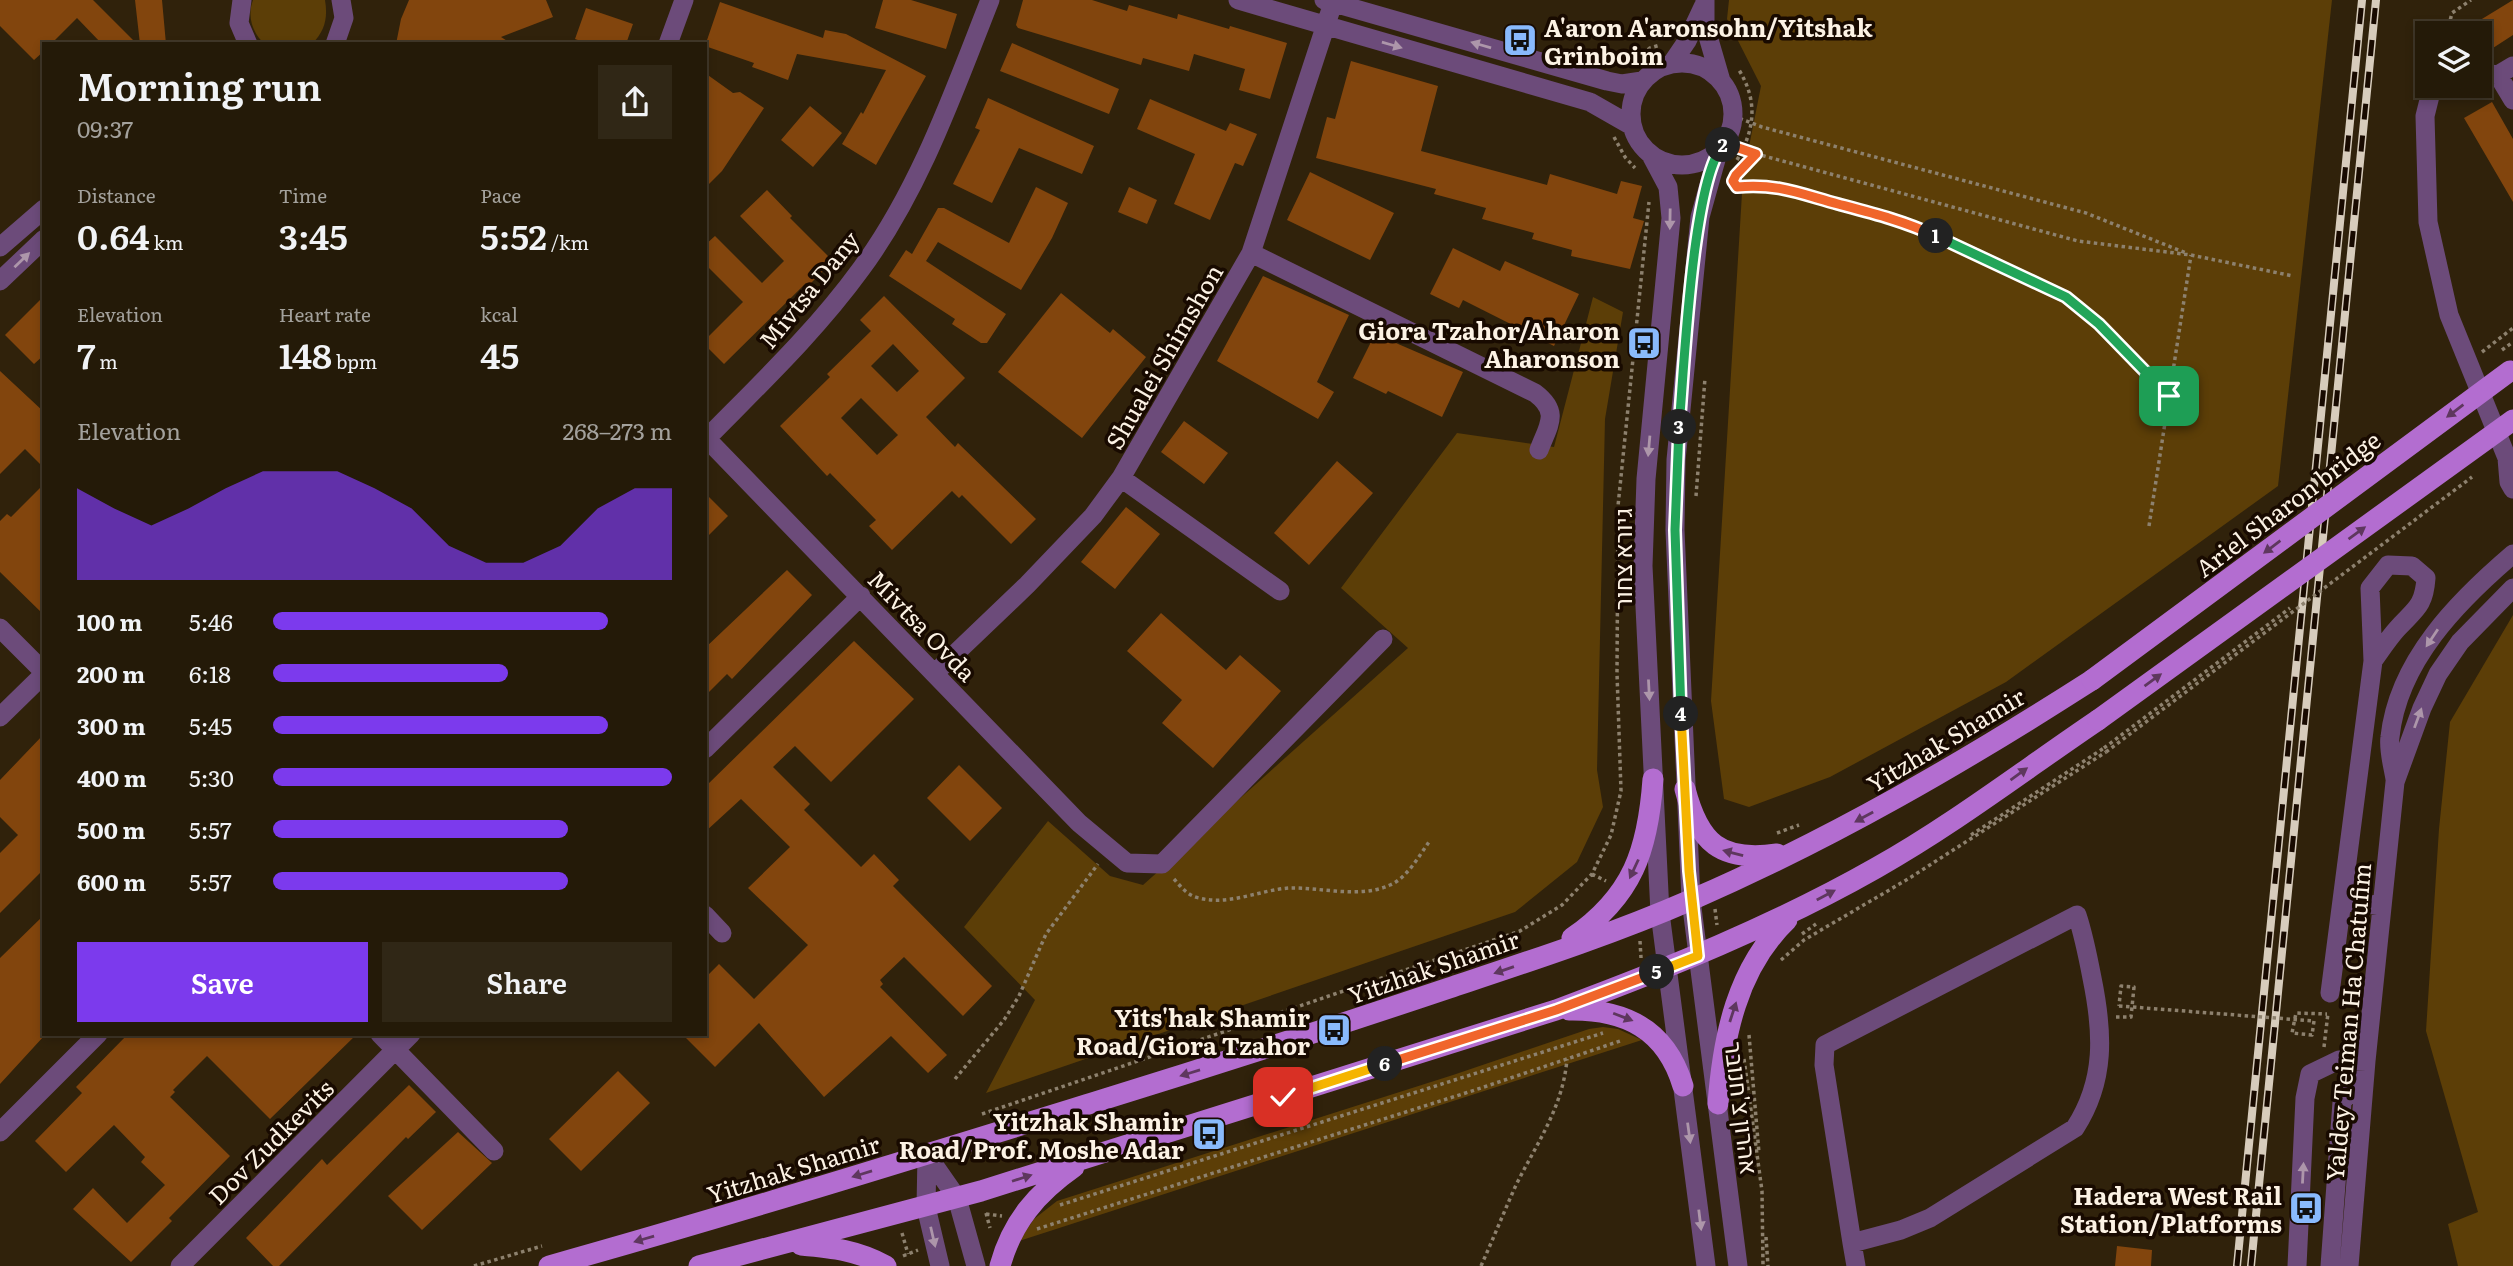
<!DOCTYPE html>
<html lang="en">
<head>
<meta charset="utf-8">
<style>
	body { margin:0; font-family:Literata,Heebo,serif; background:#302716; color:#f1f3f6; height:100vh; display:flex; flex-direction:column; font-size:26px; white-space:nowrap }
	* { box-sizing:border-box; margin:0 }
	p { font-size:23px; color:#a3a19c }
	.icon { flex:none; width:38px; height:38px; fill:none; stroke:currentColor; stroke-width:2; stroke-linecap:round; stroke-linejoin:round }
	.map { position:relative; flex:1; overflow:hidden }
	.drawer { position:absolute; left:42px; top:42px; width:665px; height:994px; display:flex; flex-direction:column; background:#241a08; border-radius:0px; box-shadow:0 4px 10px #0003,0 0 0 2px #413829 }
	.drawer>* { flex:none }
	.buttons { position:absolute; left:2415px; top:21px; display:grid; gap:14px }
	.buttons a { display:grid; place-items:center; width:77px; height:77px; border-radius:0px; background:#241a08; box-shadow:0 4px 10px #0003,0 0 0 2px #413829; font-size:35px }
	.pin { position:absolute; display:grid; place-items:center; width:60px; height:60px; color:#fff; margin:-30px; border-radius:14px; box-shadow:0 4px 10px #0006 }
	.km { position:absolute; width:35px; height:35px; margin:-18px; border-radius:50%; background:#222; color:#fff; font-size:19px; line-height:35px; text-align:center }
	.round { display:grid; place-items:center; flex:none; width:74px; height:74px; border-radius:0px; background:#302716 }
	.headline { display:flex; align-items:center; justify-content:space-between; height:119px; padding:0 35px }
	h1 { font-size:38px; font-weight:600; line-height:52px }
	.metrics { display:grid; grid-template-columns:repeat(3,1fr); gap:10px; height:119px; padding:7px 35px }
	.metrics div { display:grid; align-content:center }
	.metrics b { font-size:35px; font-weight:600 }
	.metrics small { font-size:19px; font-weight:400 }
	.metrics p { font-size:19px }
	.chart { height:196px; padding:14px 35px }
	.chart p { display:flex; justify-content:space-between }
	.chart svg { width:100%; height:126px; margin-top:7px; fill:#7c3aed; opacity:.7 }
	.button { display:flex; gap:14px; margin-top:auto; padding:14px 35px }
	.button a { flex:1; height:80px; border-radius:0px; background:#7c3aed; color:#fff; font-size:28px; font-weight:600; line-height:80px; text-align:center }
	.button a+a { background:#302716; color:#f1f3f6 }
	ul { padding:0 35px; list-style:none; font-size:23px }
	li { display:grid; grid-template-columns:112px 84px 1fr; align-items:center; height:52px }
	li i { height:18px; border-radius:9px; background:#7c3aed }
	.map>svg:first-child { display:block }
	.green { fill:#5c3e07 }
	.building { fill:#82450d; fill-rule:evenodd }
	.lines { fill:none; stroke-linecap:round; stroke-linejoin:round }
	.path { stroke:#8d816e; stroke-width:3.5; stroke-dasharray:3.5 3.5; stroke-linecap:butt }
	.minor { stroke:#6c4b7a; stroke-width:19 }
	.major { stroke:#b36dd0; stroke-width:21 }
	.rail-casing { stroke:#d7ccbc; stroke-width:8 }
	.rail { stroke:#180a00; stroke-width:5; stroke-dasharray:16; stroke-linecap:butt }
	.path-bridge { stroke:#8d816e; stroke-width:3.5; stroke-dasharray:3.5 3.5; stroke-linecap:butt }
	.major-bridge { stroke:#b36dd0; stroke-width:21 }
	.oneway { fill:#ad96aa }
	.oneway2 { fill:#5e375e }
	.split-1-casing { stroke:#fff; stroke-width:14 }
	.split-2-casing { stroke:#fff; stroke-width:14 }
	.split-3-casing { stroke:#fff; stroke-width:14 }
	.split-4-casing { stroke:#fff; stroke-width:14 }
	.split-5-casing { stroke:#fff; stroke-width:14 }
	.split-6-casing { stroke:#fff; stroke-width:14 }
	.split-7-casing { stroke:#fff; stroke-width:14 }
	.split-1 { stroke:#22a559; stroke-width:9 }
	.split-2 { stroke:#f0652b; stroke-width:9 }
	.split-3 { stroke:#22a559; stroke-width:9 }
	.split-4 { stroke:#22a559; stroke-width:9 }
	.split-5 { stroke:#f5b400; stroke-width:9 }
	.split-6 { stroke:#f0652b; stroke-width:9 }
	.split-7 { stroke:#f5b400; stroke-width:9 }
	.labels { text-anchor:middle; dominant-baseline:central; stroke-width:7; stroke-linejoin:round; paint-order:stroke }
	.poi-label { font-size:24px; font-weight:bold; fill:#fcf2e4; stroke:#180a00; text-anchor:end }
	.street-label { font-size:24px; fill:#fcf2e4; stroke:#180a00 }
</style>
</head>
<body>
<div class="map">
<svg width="2513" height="1266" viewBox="0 0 2513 1266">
	<rect width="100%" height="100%" fill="#30220b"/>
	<path class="green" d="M253,0H325C328,18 325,31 312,44H265C252,33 247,16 253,0Z
		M1729,0H2332L2278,486L2006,682L1830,777L1749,807L1724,799L1711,701L1743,177L1761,86L1727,19Z
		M1593,297L1623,312L1605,419L1597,770L1603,807L1577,862L1515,912L986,1093L1035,1000L964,927L1048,821L1110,876L1143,885L1408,648L1341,588L1457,433L1554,447Z
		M2513,615V1266H2458L2448,1224L2478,1212L2426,1031L2439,829L2450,722Z
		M1603,1027L1618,1029L1642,1040L1019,1241L1034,1219L1057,1201L1453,1075L1589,1029Z"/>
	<path class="building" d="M0,0H93L137,44H102L77,18L51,44H44V51L34,60L0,26Z
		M135,0H162L166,44H140Z
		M409,0H546L553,17L501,37L512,44H396L401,19Z
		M883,0H911L957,14L946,49L875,28Z
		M1023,0H1092L1127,11L1129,5L1177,19L1178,14L1229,29L1230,26L1287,43L1270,99L1239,90L1245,69L1194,54L1189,71L1143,58L1141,65L1018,28L1016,25Z
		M2513,0V35L2493,48L2477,22Z
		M720,2L823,38L825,30L846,34L926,76L876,165L842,144L861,112L863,114L886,70L797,54L788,80L752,67L754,63L705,46Z
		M586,8L633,24L626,44H589L575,39Z
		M1012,43L1119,89L1109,114L1000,71Z
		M1351,61L1438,86L1421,151L1547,185L1550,174L1617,194L1621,181L1642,186L1633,218L1644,221L1630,269L1571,256L1572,250L1532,239L1534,233L1482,219L1486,208L1434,194L1436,189L1316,158L1327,117L1335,119Z
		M705,73L733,93L740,92L764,108L722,171L705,188Z
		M988,98L1094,146L1082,174L1019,148L992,203L953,184L980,130L975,128Z
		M1150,99L1226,131L1230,123L1257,134L1243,166L1235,163L1210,220L1174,204L1195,154L1137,129Z
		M2492,102L2513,139V202L2464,118Z
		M810,106L842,133L813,167L781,140Z
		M1310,172L1394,213L1370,260L1287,220Z
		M1036,187L1068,203L1052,238L1021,290L938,242L926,261L1006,314L987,343H981L952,324L955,319L889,276L906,250L912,254L938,208H944L1009,243Z
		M1129,187L1157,200L1147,224L1118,212Z
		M767,190L792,216L790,218L833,261L809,285L806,283L724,364L705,345V340L743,302L705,264V245L715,236L762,283L784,261L740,216Z
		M1453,248L1500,271L1505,261L1579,294L1554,346L1463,300L1459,308L1430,294Z
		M1263,276L1349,315L1317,382L1334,392L1318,419L1217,361Z
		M1061,293L1110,333L1113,329L1146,357L1082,438L998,372Z
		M44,296V355L34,364L5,335Z
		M884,296L965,378L926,417L955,447L958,443L1036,519L1011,544L962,495L959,498L952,491L892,550L869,526L876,520L830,473L827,476L780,426L830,377L827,374L871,331L860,320ZM893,344L919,371L897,392L871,366ZM861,398L898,435L877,455L841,418Z
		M1375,334L1463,372L1442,417L1388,391L1386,394L1353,378Z
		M0,371L44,412V468L25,449L0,474Z
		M1184,421L1228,453L1204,484L1161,452Z
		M1337,461L1373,493L1309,565L1274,533Z
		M44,484V615L0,572V521L7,514L11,517Z
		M705,493L728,516L705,539Z
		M1126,507L1160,534L1115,589L1081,562Z
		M787,570L812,595L732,679L727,674L705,696V648Z
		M1161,613L1226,670L1240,655L1281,691L1213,768L1162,723L1182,700L1127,651Z
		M854,641L914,699L831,782L795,746L773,767L810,804L804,810L861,867L874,854L899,880L893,886L992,986L963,1016L904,957L880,980L883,984L880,987L947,1055L928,1073L891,1036L824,1097L759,1023L715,1067L682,1034H705V978L719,964L754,999L808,945L748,888L790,847L741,799L705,832V787Z
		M44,734V869L0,913V853L18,835L0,817V780Z
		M959,765L1002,808L970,841L927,798Z
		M44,915V1036L0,1084V958Z
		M128,1034H357L270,1119L207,1056L173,1090L175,1092L170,1097L230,1156L169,1218L172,1221L131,1262L73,1209L93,1188L127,1223L165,1185L141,1162L145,1157L114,1125L66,1172L35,1141L82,1093L76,1087Z
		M618,1071L650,1103L581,1171L549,1139Z
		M409,1085L436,1112L408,1139L406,1137L279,1266H273L246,1238L322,1159L327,1165Z
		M458,1132L492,1163L422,1230L388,1196Z
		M2117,1246L2152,1250L2151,1266H2115Z"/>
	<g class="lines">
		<path class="path" d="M2447,33L2452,13L2471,0
			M1631,62L1650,48L1660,45
			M1733,116L1762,127L2086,213L2186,253
			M1614,137L1625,157L1635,168
			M1742,150L2078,241L2191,255L2293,276
			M1756,154L1736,175L1733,182L1737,187L1769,185L1792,189L1906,222L2032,280L2066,297L2099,324L2169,396
			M1737,160C1755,129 1758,101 1739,70
			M2502,350L2513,342
			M2482,352L2513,328
			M1696,496L1705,378
			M2149,526L2191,255
			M1777,833L1799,825
			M1971,835L2104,748
			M1592,874L1606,881
			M1174,879C1181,887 1188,896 1199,898C1228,906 1260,890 1289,888C1320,887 1360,899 1390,885C1407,878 1419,856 1429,842
			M1715,909L1717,925
			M1802,934L1816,924
			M1640,941L1641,958
			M1781,960L1804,940L1908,879L2106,752
			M2116,1017H2131L2134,987L2121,986L2119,1006
			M2314,1021L2312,1035L2292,1033L2296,1013L2327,1014
			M1749,1035L1759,1153
			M2324,1047L2328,1013
			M1744,1059L1762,1191L1763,1266
			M955,1079L1004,1020L1019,996L1046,934L1098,864
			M982,1114L1520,931L1562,905L1592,874L1611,835L1621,791L1617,673L1618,506L1649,202
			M1060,1205L1603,1033
			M986,1213L990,1228
			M986,1214L1002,1216
			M1037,1229L1475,1090L1623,1040
			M902,1233L908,1254
			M1766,1237L1768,1266
			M903,1256L918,1250
			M474,1266L542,1246
			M1481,1266C1493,1239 1504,1212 1516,1185C1537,1143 1563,1107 1567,1059"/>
		<path class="minor" d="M242,0L239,23L248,44
			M1238,0L1590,102L1632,126
			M1324,0L1607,81L1622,84L1642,81
			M1705,0V26L1721,81
			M335,44L344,18L341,0
			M668,44L684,0
			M1631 114a51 51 0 1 1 102 0a51 51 0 1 1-102 0Z
			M1672,63L1687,41L1703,7
			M2480,72L2498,75L2513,66
			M2498,75L2513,100
			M2439,86L2430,96L2425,116L2428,222L2449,315L2507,458L2509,482L2513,489
			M1719,149L1700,217L1676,460L1675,530L1691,900L1738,1266
			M1651,155L1668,187L1671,218L1646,479L1643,566L1660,913L1706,1266
			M0,247L44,209
			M1251,253L1535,393C1560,412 1549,424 1539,450
			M0,281L44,239
			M705,437L1079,823L1127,863L1162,864L1383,639
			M707,438C760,384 816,331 861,269C920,189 954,91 990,0
			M1121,478L1280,591
			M0,628L44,672
			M936,672L1027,585L1093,516L1121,478L1251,253L1333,3
			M0,717L44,674
			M705,749L861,596
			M2395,779C2393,766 2388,750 2390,737C2398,661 2458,601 2513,554
			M2342,901L2382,906
			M705,915L722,933
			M2330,993L2373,661L2370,588L2388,565L2412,566L2426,578C2424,607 2415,609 2397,629C2388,639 2381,650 2373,661
			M380,1034L494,1151
			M0,1132L98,1034
			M927,1155L957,1198L976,1266
			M927,1155L926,1207L940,1266
			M1852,1243L1901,1230L1930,1218L2075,1128C2106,1080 2103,1032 2092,978C2088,957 2084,936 2077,915L1825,1045L1824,1065L1852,1243L1856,1266
			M180,1266L411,1034
			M2297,1266L2305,1098L2310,1074L2339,1060L2366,1061
			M2330,1266L2342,1102L2365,1072
			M2349,1266L2366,1061L2395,782L2422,708L2438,674L2460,642L2513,588"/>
		<path class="major" d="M1685,789C1699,843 1720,862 1777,854
			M1572,938C1633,896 1648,850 1653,779
			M1569,1010C1625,1009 1666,1029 1683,1086
			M1718,1104C1723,1037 1737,968 1787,920
			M801,1245C834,1248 856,1250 886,1266
			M549,1266C731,1215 911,1159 1092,1103C1212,1066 1330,1028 1449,988C1530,961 1613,934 1691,900C1832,839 1964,762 2092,680
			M699,1266L981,1191L1556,1010C1666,969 1774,926 1876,868C1954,824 2024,770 2098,720
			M1000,1266C1012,1222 1037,1193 1074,1167"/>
		<g class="rail-casing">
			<path id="rail" d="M2237,1266L2362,0
				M2251,1266L2376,0"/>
		</g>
		<use href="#rail" class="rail"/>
		<path class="path-bridge" d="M2104,748L2290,608
			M2106,752L2472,477
			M2119,1006L2314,1021"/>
		<path class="major-bridge" d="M2092,680L2510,371
			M2098,720L2513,420"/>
	</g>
	<defs><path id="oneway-solid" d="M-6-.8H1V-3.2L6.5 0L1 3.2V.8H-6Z" transform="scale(1.75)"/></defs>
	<g class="oneway">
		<use href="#oneway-solid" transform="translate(1392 45) rotate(16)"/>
		<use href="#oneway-solid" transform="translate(1481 45) rotate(-164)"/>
		<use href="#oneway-solid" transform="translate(1670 219) rotate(91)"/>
		<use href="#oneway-solid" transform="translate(22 260) rotate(-44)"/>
		<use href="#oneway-solid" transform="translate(1649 446) rotate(95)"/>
		<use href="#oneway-solid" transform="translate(2432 638) rotate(124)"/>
		<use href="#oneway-solid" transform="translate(1649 690) rotate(87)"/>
		<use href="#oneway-solid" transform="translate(2418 718) rotate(-70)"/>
		<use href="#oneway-solid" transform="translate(1689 1133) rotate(82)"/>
		<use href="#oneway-solid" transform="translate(2303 1173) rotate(-87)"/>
		<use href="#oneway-solid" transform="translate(1700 1220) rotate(83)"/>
		<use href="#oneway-solid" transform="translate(933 1237) rotate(77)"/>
	</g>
	<g class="oneway2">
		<use href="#oneway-solid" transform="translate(2455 411) rotate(143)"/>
		<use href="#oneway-solid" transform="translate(2357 533) rotate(-36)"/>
		<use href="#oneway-solid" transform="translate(2272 547) rotate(143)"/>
		<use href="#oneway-solid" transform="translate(2153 680) rotate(-36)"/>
		<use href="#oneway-solid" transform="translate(2019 774) rotate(-36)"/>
		<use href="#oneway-solid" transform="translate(1864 817) rotate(151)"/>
		<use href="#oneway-solid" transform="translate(1733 853) rotate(-165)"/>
		<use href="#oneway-solid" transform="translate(1634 869) rotate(115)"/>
		<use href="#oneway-solid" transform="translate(1826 895) rotate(-28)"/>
		<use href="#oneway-solid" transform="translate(1504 970) rotate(161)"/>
		<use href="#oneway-solid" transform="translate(1733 1012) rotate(-72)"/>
		<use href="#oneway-solid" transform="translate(1623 1017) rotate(21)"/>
		<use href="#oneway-solid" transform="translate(1190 1073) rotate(163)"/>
		<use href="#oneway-solid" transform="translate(862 1174) rotate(163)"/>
		<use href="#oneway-solid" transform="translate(1022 1178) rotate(-18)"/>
		<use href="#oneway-solid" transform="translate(644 1239) rotate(164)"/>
	</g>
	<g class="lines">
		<g class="split-1-casing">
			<path id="split-1" d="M1936,236L2066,297L2099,324L2169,396"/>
		</g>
		<g class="split-2-casing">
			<path id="split-2" d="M1723,145L1724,143L1756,154L1736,175L1733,181L1737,187C1777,183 1801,194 1838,204C1872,213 1904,221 1936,236"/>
		</g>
		<g class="split-3-casing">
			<path id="split-3" d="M1679,427C1684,371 1692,182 1723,145"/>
		</g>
		<g class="split-4-casing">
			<path id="split-4" d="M1679,427L1675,530L1681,714"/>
		</g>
		<g class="split-5-casing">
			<path id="split-5" d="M1657,972L1698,956L1689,871L1681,714"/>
		</g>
		<g class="split-6-casing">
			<path id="split-6" d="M1385,1064L1556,1010L1657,972"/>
		</g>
		<g class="split-7-casing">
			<path id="split-7" d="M1283,1097L1385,1064"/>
		</g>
		<use href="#split-1" class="split-1"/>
		<use href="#split-2" class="split-2"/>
		<use href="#split-3" class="split-3"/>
		<use href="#split-4" class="split-4"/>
		<use href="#split-5" class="split-5"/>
		<use href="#split-6" class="split-6"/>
		<use href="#split-7" class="split-7"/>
	</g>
	<defs>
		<g id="bus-square" transform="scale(1.75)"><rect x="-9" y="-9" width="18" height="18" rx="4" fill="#89bafc" stroke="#180a00"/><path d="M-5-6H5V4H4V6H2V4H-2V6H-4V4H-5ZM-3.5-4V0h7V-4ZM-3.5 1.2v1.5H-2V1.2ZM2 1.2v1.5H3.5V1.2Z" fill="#111"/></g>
	</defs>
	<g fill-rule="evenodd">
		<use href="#bus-square" x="1520" y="40"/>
		<use href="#bus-square" x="1644" y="343"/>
		<use href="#bus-square" x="1334" y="1030"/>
		<use href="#bus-square" x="1209" y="1134"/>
		<use href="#bus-square" x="2306" y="1208"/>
	</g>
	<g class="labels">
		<g class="poi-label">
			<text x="1544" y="26" text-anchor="start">A'aron A'aronsohn/Yitshak<tspan x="1544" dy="28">Grinboim</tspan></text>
			<text x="1620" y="329">Giora Tzahor/Aharon<tspan x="1620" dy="28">Aharonson</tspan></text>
			<text x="1310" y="1016">Yits'hak Shamir<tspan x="1310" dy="28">Road/Giora Tzahor</tspan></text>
			<text x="1184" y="1120">Yitzhak Shamir<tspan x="1184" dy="28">Road/Prof. Moshe Adar</tspan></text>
			<text x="2282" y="1194">Hadera West Rail<tspan x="2282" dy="28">Station/Platforms</tspan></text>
		</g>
		<g class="street-label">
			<text transform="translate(808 289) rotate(-51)">Mivtsa Dany</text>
			<text transform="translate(1163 356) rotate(-60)">Shualei Shimshon</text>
			<text transform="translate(2287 503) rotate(-37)">Ariel Sharon bridge</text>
			<text transform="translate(1621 559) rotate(-90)">גיורא צחור</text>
			<text transform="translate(923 625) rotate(46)">Mivtsa Ovda</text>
			<text transform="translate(1945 739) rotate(-31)">Yitzhak Shamir</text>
			<text transform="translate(1433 966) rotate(-19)">Yitzhak Shamir</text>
			<text transform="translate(2347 1022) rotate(-85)">Yaldey Teiman Ha Chatufim</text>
			<text transform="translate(1743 1108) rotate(83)">אהרון צ'חנובר</text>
			<text transform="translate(270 1141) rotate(-45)">Dov Zudkevits</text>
			<text transform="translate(793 1168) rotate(-17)">Yitzhak Shamir</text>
		</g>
	</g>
</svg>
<div class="buttons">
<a><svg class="icon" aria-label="layers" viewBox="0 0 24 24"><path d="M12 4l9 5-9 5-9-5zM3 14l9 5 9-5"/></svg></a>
</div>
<div class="pin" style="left:2169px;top:396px;background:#1e9e55"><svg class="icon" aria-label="arrive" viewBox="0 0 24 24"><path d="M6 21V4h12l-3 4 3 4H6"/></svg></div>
<div class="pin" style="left:1283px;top:1097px;background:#d93025"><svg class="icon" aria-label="check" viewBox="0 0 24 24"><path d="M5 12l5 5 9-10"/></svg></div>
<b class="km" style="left:1936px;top:236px">1</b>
<b class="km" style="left:1723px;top:145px">2</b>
<b class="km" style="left:1679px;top:427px">3</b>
<b class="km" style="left:1681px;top:714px">4</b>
<b class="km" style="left:1657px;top:972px">5</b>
<b class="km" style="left:1385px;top:1064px">6</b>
<section class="drawer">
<div class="headline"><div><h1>Morning run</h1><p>09:37</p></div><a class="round"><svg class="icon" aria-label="share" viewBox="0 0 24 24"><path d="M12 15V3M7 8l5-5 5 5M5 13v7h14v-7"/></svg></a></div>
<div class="metrics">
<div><p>Distance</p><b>0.64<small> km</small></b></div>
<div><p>Time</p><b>3:45</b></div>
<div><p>Pace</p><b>5:52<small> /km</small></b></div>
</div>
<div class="metrics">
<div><p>Elevation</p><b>7<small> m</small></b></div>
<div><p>Heart rate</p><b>148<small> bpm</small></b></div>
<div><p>kcal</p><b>45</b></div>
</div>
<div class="chart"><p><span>Elevation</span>268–273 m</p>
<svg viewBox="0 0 160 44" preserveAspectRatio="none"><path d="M0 44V12L10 19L20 25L30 19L40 12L50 6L60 6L70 6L80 12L90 19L100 32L110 38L120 38L130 32L140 19L150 12L160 12V44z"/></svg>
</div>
<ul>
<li><b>100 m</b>5:46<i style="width:84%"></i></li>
<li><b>200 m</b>6:18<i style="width:59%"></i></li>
<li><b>300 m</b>5:45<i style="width:84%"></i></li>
<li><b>400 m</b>5:30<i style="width:100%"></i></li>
<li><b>500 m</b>5:57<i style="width:74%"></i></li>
<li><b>600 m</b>5:57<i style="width:74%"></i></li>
</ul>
<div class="button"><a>Save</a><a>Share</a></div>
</section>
</div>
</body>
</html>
